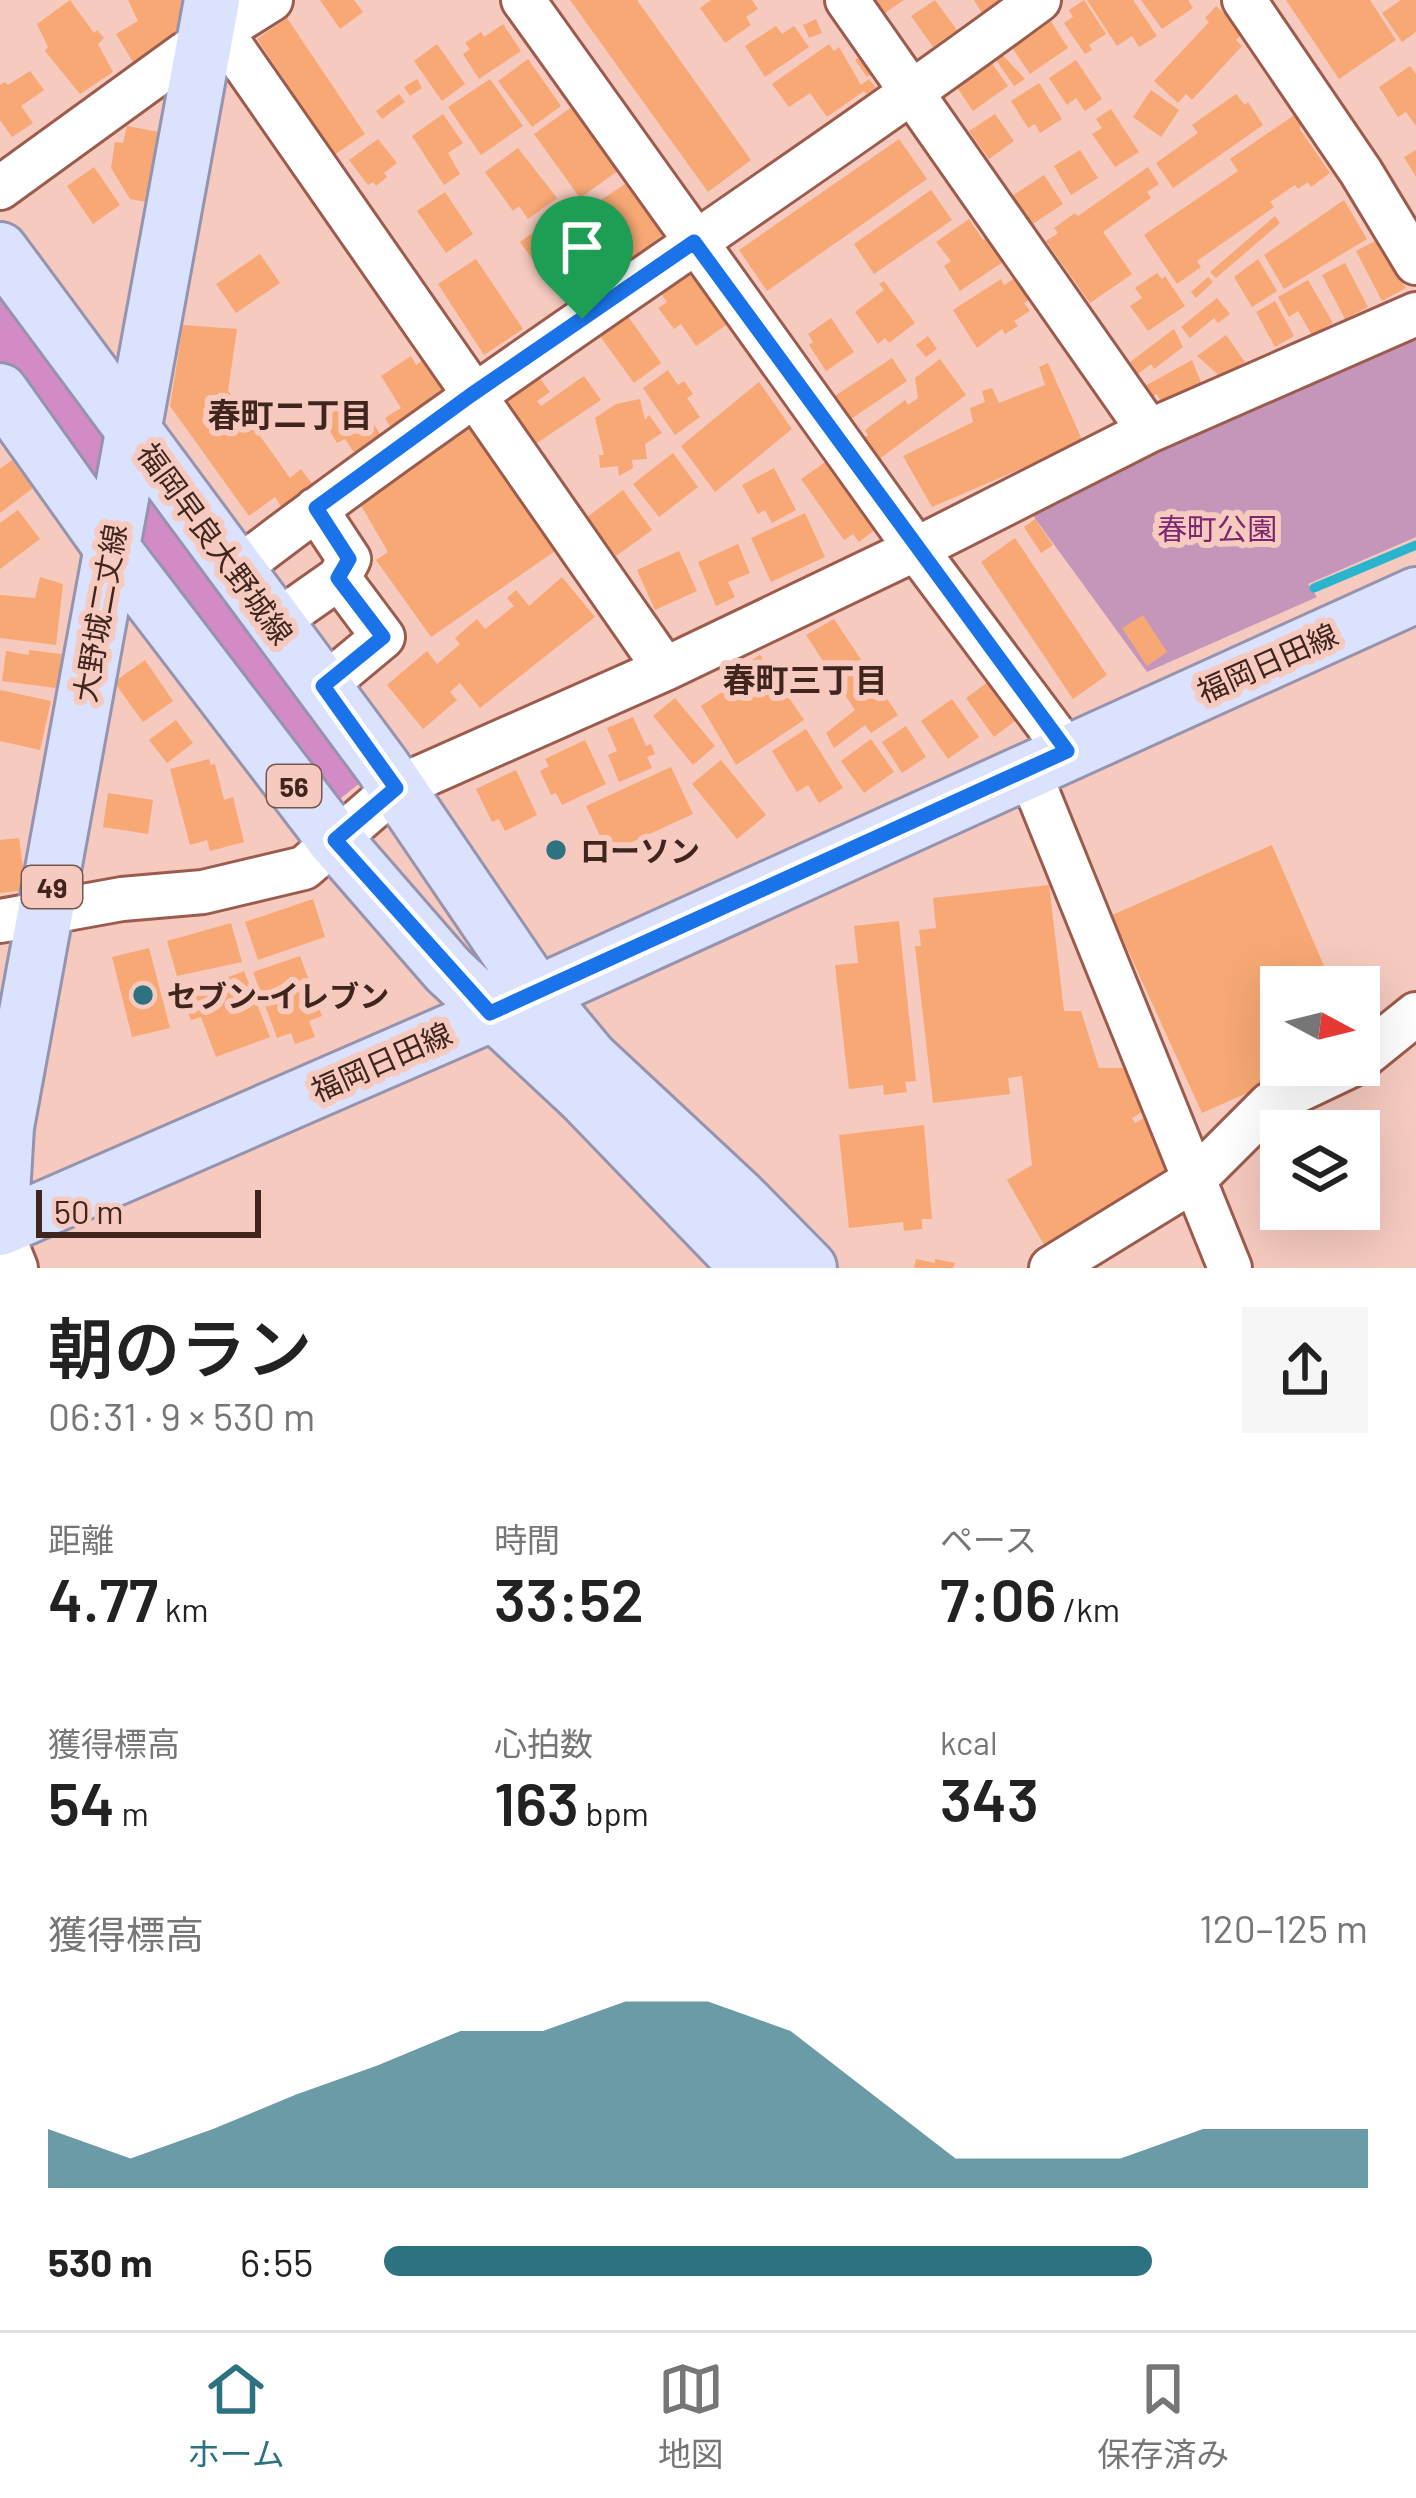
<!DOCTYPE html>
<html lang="ja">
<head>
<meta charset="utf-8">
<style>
	body { margin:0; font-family:Barlow,"Noto Sans JP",sans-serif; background:#f6f6f6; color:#222; height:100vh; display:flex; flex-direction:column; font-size:45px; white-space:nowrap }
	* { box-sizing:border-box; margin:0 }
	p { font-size:39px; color:#767676 }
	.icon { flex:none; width:66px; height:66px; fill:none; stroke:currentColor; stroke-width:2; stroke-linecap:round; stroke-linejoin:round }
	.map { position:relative; height:1268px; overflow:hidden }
	.details { display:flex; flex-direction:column; background:#fff; flex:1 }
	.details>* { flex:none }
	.needle { width:78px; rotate:97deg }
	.buttons { position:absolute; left:1260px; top:966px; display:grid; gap:24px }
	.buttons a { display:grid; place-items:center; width:120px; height:120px; border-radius:0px; background:#fff; box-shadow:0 12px 48px #0002; font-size:60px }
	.scale { position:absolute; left:36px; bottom:30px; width:225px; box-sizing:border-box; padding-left:12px; border:6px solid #40251e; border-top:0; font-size:33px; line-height:42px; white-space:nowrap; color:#40251e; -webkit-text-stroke:9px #f6cabf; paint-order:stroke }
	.pin { position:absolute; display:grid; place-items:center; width:102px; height:102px; color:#fff; margin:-123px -51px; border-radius:50% 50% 50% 0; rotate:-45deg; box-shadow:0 0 12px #0007 }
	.pin .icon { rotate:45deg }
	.round { display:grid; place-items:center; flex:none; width:126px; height:126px; border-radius:0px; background:#f6f6f6 }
	.overview { display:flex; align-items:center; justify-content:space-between; height:204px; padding:0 48px }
	h1 { font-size:66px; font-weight:600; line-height:90px }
	.stats { display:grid; grid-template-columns:repeat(3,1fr); gap:18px; height:204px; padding:12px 48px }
	.stats div { display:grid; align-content:center }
	.stats b { font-size:60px; font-weight:600 }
	.stats small { font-size:33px; font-weight:400 }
	.stats p { font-size:33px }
	.chart { height:336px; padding:24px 48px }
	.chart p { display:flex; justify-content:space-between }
	.chart svg { width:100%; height:216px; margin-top:12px; fill:#2d7281; opacity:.7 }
	ul { padding:0 48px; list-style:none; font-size:39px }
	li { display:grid; grid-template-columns:192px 144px 1fr; align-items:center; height:90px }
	li i { height:30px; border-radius:15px; background:#2d7281 }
	.tab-bar { display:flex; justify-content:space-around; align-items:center; height:168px; border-top:3px solid #e0e0e0; background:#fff; font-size:33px; color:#767676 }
	.tab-bar a { display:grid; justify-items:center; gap:6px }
	.tab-bar .selected { color:#2d7281 }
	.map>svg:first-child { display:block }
	.green { fill:#c396ba }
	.forest { fill:#d38bc5 }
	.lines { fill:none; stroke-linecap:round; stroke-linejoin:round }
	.stream { stroke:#2bb4ce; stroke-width:9 }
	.building { fill:#f7a874 }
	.minor-casing { stroke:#9c5c4d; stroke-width:48 }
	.major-casing { stroke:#9593ae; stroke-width:60 }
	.minor { stroke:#fff; stroke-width:42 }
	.major { stroke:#dbe2fd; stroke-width:54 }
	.route-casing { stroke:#fff; stroke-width:24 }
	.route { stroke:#1a73e8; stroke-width:15 }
	.poi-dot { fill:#2d7281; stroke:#f6cabf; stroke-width:4.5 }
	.labels { text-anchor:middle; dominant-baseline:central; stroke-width:12; stroke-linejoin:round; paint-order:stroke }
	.shield { fill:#f6cabf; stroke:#77564e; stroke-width:3 }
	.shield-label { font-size:27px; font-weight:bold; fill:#40251e }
	.park-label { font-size:30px; fill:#7c2871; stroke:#f6cabf }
	.street-label { font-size:30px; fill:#40251e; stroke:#f6cabf }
	.poi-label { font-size:30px; font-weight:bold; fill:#40251e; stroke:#f6cabf; text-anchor:start }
	.neighbourhood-label { font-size:33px; font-weight:bold; fill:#40251e; stroke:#f6cabf }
</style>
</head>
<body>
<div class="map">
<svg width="1416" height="1268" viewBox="0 0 1416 1268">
	<rect width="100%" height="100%" fill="#f6cabf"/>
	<path class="green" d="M1416,321V537L1308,584L1317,597L1147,672L1034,517V499Z"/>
	<path class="forest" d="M0,277L116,433L102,504L0,365Z
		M147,476L365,779L331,806L133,547Z"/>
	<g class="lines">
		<path class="stream" d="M1314,588L1416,545"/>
	</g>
	<path class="building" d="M70,0L94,33L97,30L104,38L98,44L113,72L80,94L45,51L48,47L37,24Z
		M128,0H191L188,22L133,62L116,34L138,21Z
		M320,0H354L363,12L340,29Z
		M570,0H637L751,160L708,192Z
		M711,0H752L758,9L746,17L751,25L725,43L700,8Z
		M872,0H904L882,15Z
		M935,0L957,30L933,47L911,16Z
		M974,0H1002L982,13Z
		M1084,0L1106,34L1089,45L1092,50L1085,54L1064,23L1073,17L1069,10Z
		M1087,0H1133L1157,36L1139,47L1132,36L1117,46Z
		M1141,0H1188L1193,8L1162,29Z
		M1286,0H1370L1396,40L1339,79Z
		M1401,0H1416V32L1402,42L1382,13Z
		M1216,6L1244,32L1236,40L1242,46L1192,100L1186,94L1178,103L1154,81L1209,22L1205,18Z
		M1048,17L1068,48L1030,74L1009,43Z
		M287,18L365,134L334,155L257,39Z
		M816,19L822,33L809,38L803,25Z
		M503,24L521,51L479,79L463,54L470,49L465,43L481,32L484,37Z
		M776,26L782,34L794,26L809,47L765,77L745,46Z
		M437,44L465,84L442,101L414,61Z
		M829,44L834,51L839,47L861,85L869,79L876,88L866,94L864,91L827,117L810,93L789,107L772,84Z
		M1000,52L1025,79L1014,86L994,57Z
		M861,56L872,72L867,77L855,60Z
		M528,59L561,106L532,127L498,81Z
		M989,59L1008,86L973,111L954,83Z
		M1076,60L1102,99L1085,111L1076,98L1067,105L1049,78Z
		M1410,66L1416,74V126L1406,112L1398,117L1379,87Z
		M30,71L44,90L21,106L33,123L12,137L0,120V85L5,82L8,85Z
		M417,79L422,88L410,96L404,87Z
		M490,79L523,126L481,155L448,107Z
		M1039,83L1062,119L1040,133L1035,124L1028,128L1011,101Z
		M1151,90L1179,110L1161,137L1133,117Z
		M399,94L405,102L382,119L376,111Z
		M1236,94L1245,105L1248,102L1263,125L1173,188L1156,163L1198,133L1192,125Z
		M573,106L619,170L580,198L534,134Z
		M1111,109L1139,152L1115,167L1092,134L1102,128L1096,119Z
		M443,114L463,143L448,153L460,174L444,185L412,136Z
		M995,114L1014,141L989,159L969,131Z
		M1296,114L1303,125L1299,128L1330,173L1311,187L1308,182L1298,189L1295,185L1270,202L1274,207L1197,261L1201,267L1177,284L1144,235L1238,171L1230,159Z
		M127,126L164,133L152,203L130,199L111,168L115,142L123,143Z
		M378,139L397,163L384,173L387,177L376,186L373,182L368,185L349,160Z
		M899,139L927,179L767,291L739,250Z
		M518,148L557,198L528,219L519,206L513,211L485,172Z
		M1080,150L1098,178L1071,195L1054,166Z
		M1416,150V177L1404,157Z
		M94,167L120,205L93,224L67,186Z
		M1148,167L1159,184L1147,192L1151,198L1103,232L1132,274L1090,303L1046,241L1058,233L1054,228L1075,213L1078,216Z
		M1044,175L1063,204L1031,225L1012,196Z
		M634,178L669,230L621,267L606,244L617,237L595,204Z
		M931,190L952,220L874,274L854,244Z
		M445,192L473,234L446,253L417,211Z
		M1344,200L1367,239L1284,289L1264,255Z
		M562,212L590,250L548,281L520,242Z
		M1275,216L1280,223L1216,278L1210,272Z
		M969,219L983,240L990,235L1006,260L960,291L944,266L951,261L936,242Z
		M1379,239L1406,288L1382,301L1356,251Z
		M260,254L280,283L236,313L216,284Z
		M476,259L523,329L484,355L438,284Z
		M1258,259L1277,291L1252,307L1234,277Z
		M1345,263L1368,307L1345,319L1322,275Z
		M697,265L735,319L696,346L681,324L674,329L658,308L667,302L659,291Z
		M1157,273L1162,279L1165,276L1185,306L1148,331L1130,306L1142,298L1135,288Z
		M1208,277L1213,282L1196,298L1191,292Z
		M1015,278L1030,299L1024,303L1030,311L1014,321L1018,326L1005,334L1002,329L977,348L953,310L1001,279L1004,285Z
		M1308,280L1333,323L1312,335L1298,311L1289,317L1278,297Z
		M884,281L915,323L889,343L885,338L878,344L855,312L884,290L879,284Z
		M1217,298L1230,314L1218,323L1214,318L1190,338L1181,327Z
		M1275,301L1294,336L1275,347L1256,312Z
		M625,312L661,363L634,383L597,332Z
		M831,318L854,352L826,371L809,345L813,342L808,334Z
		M183,325L237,329L228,391L290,478L301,469L313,485L282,508L275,497L249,516L170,406Z
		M1174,329L1183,347L1154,369L1151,364L1138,374L1130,362Z
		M1226,335L1245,362L1222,378L1197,356Z
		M928,336L937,349L926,357L916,345Z
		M411,356L416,365L423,360L445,393L394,433L385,418L401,408L381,376Z
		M892,358L907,381L848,421L832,398Z
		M940,359L966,395L875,462L859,441L868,435L865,430L905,400L908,405L918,398L915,378Z
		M1192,360L1202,385L1161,402L1157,394L1151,397L1145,386Z
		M1048,363L1083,442L932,507L903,456L973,422L970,408L985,402L982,391L992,388L999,403L1045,385L1039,367Z
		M668,370L678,385L684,381L693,394L687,398L700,417L675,435L643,388Z
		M584,376L601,400L534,445L504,401L539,377L550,392L537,401L541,406Z
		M759,382L792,429L715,492L681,446Z
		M355,395L382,437L356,455L345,439L337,443L323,420Z
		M640,399L645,420L649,415L662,433L645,444L647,459L632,460L633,468L619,476L618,466L600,468L599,455H604L595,418L616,404Z
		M473,426L558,549L431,637L376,560L388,552L359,502Z
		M673,453L698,487L659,517L633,484Z
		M831,458L880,526L859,542L853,534L844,540L801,479Z
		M12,460L33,488L0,513V469Z
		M774,468L796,510L772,523L765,510L758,514L742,485Z
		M623,490L652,530L616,556L587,517Z
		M18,510L40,539L0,569V523Z
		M805,513L825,557L771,582L751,538Z
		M1035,519L1053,545L1041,553L1024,527Z
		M1015,538L1107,675L1073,699L981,562Z
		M738,544L750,573L728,582L735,597L716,606L698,562Z
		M679,551L697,591L655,610L637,570Z
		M40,577L63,584L56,645L0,638V595L35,598Z
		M562,577L595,617L480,708L460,683L450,692L457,700L423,729L387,685L427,651L437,664L460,644L455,638L477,619L485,629L514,606L507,598L516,590L529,606Z
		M1143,615L1167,652L1147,666L1122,628Z
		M834,619L898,715L871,733L865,725L834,748L826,733L855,710L806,635Z
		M29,650L69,655L64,689L2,681L6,651L29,655Z
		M760,655L804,720L736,765L701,706L728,688L722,679Z
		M145,660L173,701L143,722L114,682Z
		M988,682L1016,720L994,737L966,698Z
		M0,690L51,701L40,750L0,741Z
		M675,698L715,746L693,765L653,716Z
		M952,699L979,737L948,759L921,721Z
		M633,717L646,746L651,744L655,754L647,757L652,768L619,782L608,755L617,751L607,728Z
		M176,720L193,743L167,763L149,740Z
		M906,726L926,757L902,773L882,742Z
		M806,729L843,788L819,803L808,785L797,792L772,751Z
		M871,739L894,772L864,793L841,761Z
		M585,740L606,784L562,805L556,793L551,795L540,771L549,766L545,759Z
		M209,759L211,765L215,764L224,800L233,797L244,842L210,851L207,840L190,845L170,769Z
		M721,760L766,815L737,839L692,784Z
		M671,767L693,814L608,853L586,806Z
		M516,770L537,815L505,831L499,819L492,822L476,789Z
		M108,793L153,800L148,834L103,827Z
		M19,838L26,890L0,893V840Z
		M1272,845L1333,987H1281V1065H1310L1202,1113L1112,915Z
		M1049,885L1064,1011H1081L1099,1068H1123L1147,1109L1132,1118L1135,1123L1144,1118L1172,1167L1164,1172L1172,1185L1051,1257L1007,1180L1032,1165L1022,1076L1008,1078L1010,1094L933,1103L915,946H921L919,930L936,928L933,898Z
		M313,899L325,937L258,960L245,922Z
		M899,921L916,1081L905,1082L907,1092L884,1095L883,1085L849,1089L835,965L858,963L854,926Z
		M231,923L242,962L177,976L167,941Z
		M149,948L170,1028L132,1037L112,957Z
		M300,956L322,1016L309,1021L315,1037L295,1044L291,1033L277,1038L253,972Z
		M244,971L270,1037L216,1057L201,1017L191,1020L181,996Z
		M924,1125L932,1219H922V1229L904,1231L903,1222L849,1228L839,1135Z
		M916,1259L935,1263V1259L955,1263L953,1268H914Z"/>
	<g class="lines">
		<g class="minor-casing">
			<path id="minor" d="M523,0L916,549L1067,751
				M847,0L1149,431
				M1244,0L1361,172L1416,263
				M221,31L665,669
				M0,188L186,53L271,0
				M236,570C497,370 775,195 1039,0
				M275,623L339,578L349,559L316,509
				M323,687L383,637L339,578
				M1028,769L1230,1268
				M0,921L122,899L203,892L304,868L396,788L665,669L916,549L1149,431L1416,314
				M1359,1060L1416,1014
				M0,1228L16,1268
				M1051,1268L1194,1180L1270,1104L1352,1065"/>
		</g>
		<g class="major-casing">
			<path id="major" d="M0,250L382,766L537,994L590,1058L739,1197L809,1268
				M0,391L111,547L335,840L448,970L583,1096L749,1268
				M0,1228L537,994L1416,595
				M0,1228L6,1127L212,0"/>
		</g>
		<use href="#minor" class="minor"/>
		<use href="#major" class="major"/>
	</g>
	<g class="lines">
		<g class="route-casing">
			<path id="route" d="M694,242L1067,751L490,1013L335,840L396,788L323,686L383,637L338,578L349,559L316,508L471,395Z"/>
		</g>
		<use href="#route" class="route"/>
	</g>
	<g class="poi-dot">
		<circle cx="556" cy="850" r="12"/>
		<circle cx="143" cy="995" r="12"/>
	</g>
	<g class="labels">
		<g class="shield">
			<rect x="267" y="765" width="54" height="42" rx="9"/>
			<rect x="22" y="866" width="60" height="42" rx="9"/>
		</g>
		<g class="shield-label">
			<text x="294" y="786">56</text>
			<text x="52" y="887">49</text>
		</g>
		<g class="park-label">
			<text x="1217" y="528">春町公園</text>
		</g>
		<g class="street-label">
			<text transform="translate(216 543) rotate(54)">福岡早良大野城線</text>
			<text transform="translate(99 613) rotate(-80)">大野城二丈線</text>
			<text transform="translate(1267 662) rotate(-24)">福岡日田線</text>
			<text transform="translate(381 1061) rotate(-24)">福岡日田線</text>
		</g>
		<g class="poi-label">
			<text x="580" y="850">ローソン</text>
			<text x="167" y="995">セブン-イレブン</text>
		</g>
		<g class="neighbourhood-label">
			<text x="290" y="414">春町二丁目</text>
			<text x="805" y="679">春町三丁目</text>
		</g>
	</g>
</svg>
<div class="buttons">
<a><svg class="needle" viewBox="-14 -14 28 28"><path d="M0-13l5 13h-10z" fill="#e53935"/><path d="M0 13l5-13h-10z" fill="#767676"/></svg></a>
<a><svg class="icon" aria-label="layers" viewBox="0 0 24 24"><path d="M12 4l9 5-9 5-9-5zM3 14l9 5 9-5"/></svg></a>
</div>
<div class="scale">50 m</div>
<div class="pin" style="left:582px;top:319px;background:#1e9e55"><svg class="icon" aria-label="arrive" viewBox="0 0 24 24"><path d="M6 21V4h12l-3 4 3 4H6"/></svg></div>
</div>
<section class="details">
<div class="overview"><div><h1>朝のラン</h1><p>06:31 · 9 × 530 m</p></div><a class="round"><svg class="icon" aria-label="share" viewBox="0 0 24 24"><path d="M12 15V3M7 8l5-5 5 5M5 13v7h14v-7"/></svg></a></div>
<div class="stats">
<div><p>距離</p><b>4.77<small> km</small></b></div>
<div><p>時間</p><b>33:52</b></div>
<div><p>ペース</p><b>7:06<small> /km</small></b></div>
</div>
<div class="stats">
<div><p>獲得標高</p><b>54<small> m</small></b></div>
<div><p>心拍数</p><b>163<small> bpm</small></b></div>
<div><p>kcal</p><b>343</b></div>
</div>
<div class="chart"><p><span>獲得標高</span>120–125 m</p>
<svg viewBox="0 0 160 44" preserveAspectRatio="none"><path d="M0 44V32L10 38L20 32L30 25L40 19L50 12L60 12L70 6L80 6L90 12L100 25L110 38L120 38L130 38L140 32L150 32L160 32V44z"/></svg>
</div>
<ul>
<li><b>530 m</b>6:55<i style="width:78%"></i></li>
</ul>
</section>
<nav class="tab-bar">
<a class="selected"><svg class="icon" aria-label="home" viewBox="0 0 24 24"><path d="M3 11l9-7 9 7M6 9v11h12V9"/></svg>ホーム</a>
<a><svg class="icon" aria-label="map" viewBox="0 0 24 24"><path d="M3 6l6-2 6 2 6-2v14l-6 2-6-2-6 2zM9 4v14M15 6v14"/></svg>地図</a>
<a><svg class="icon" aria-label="saved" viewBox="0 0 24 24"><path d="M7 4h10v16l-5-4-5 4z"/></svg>保存済み</a>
</nav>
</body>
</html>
